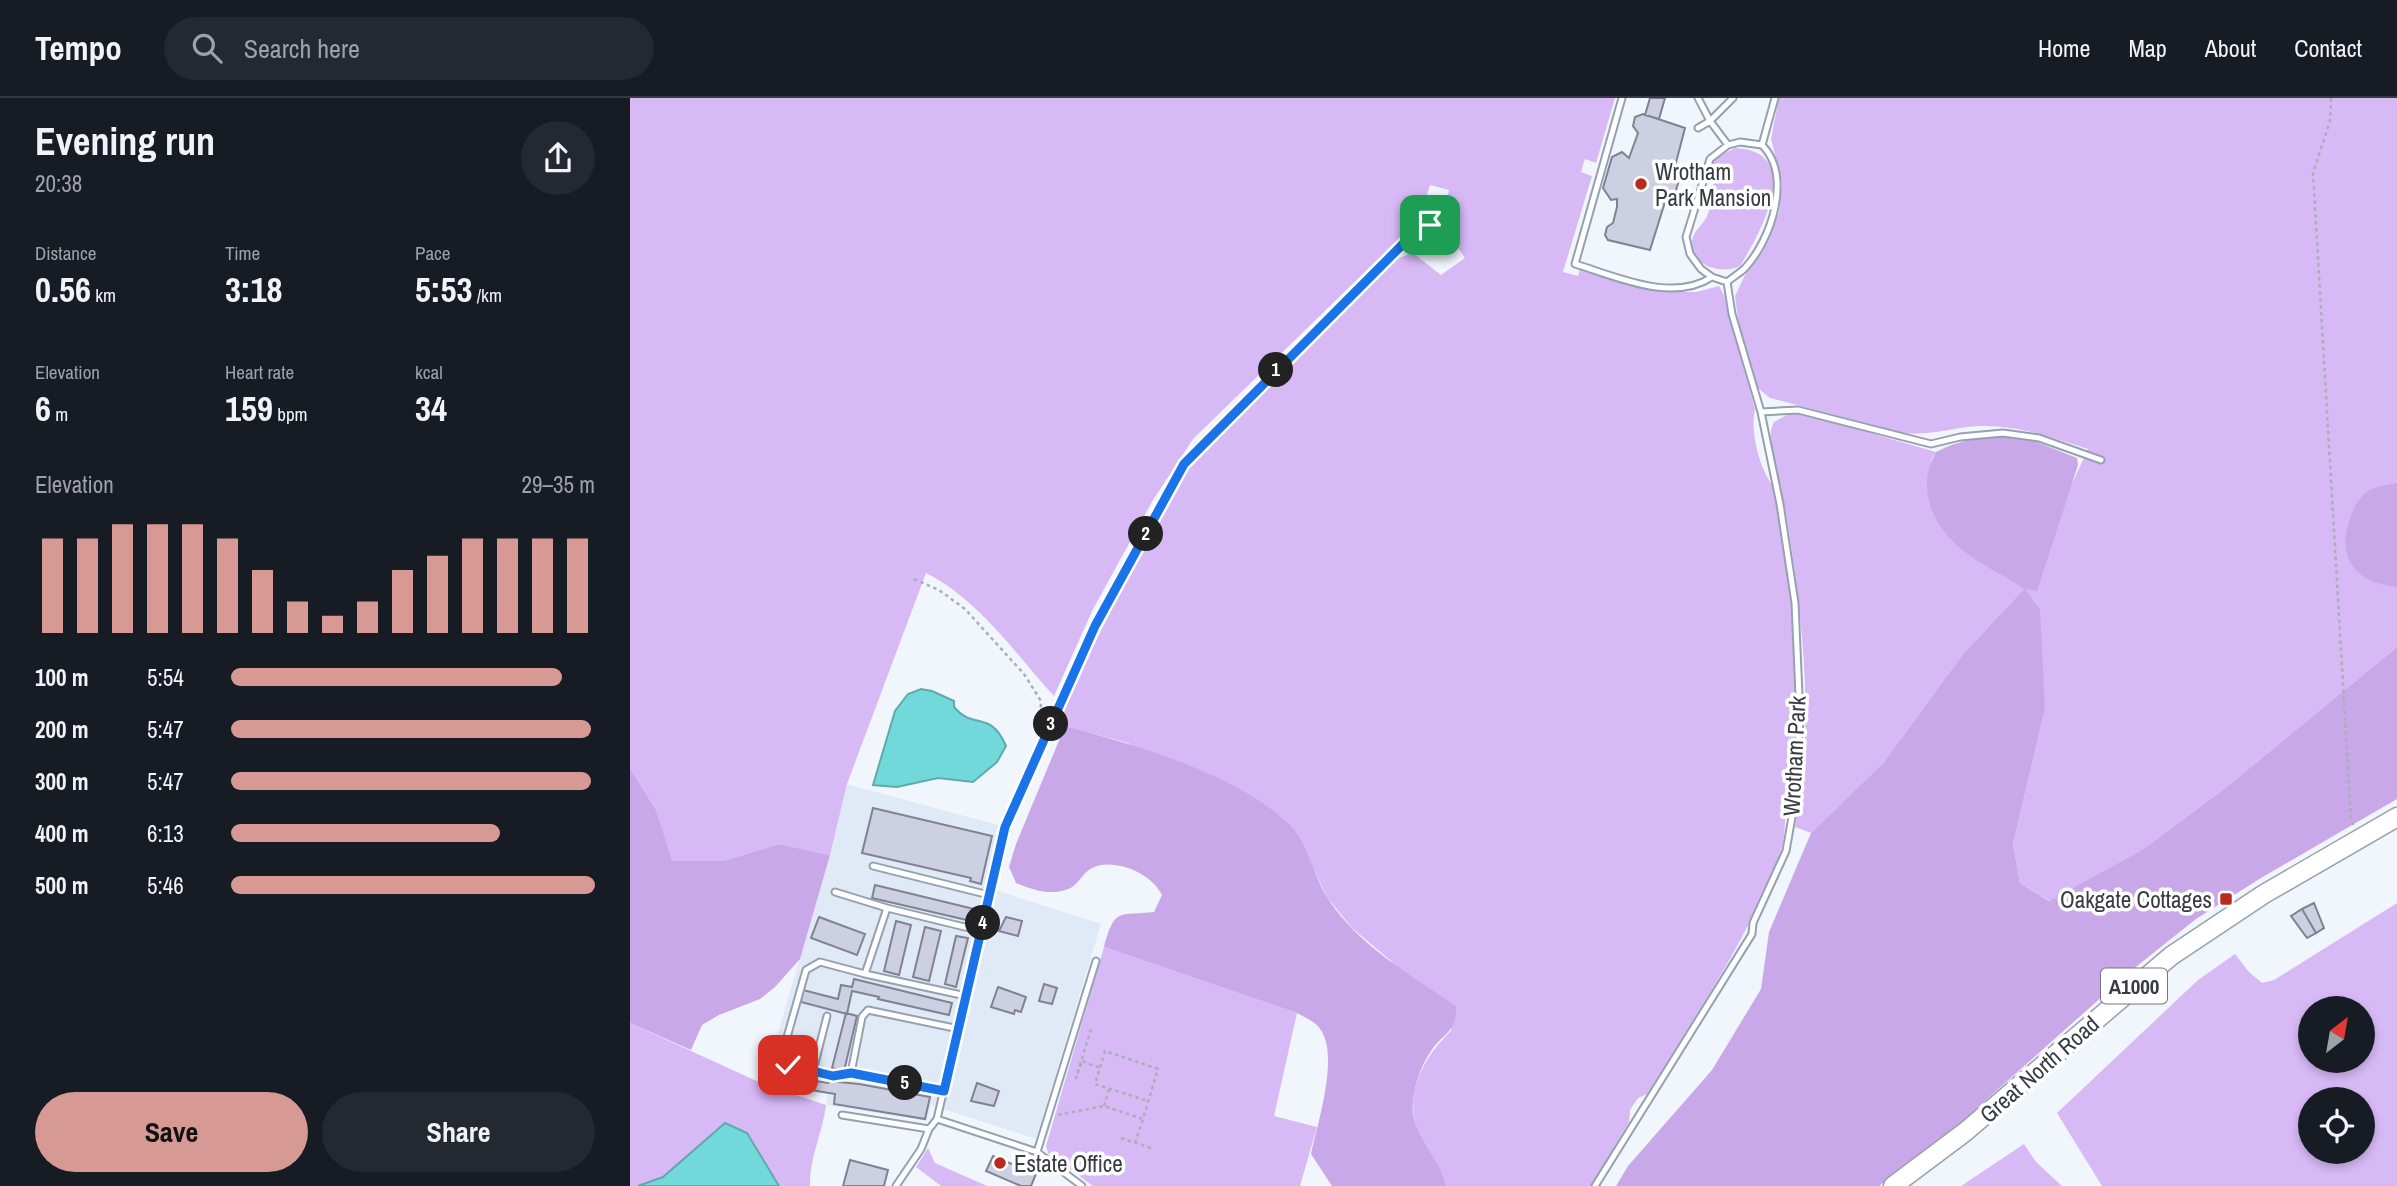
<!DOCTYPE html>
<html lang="en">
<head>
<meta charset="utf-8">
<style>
	body { margin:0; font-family:"Archivo Narrow",sans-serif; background:#242831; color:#f1f3f6; height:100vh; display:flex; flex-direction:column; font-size:26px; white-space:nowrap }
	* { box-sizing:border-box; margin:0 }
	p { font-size:23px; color:#9ea1a6 }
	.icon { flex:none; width:38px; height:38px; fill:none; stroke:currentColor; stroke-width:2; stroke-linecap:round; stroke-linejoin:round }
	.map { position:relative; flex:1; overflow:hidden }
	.panel { display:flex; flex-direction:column; background:#171b24; width:630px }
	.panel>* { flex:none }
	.needle { width:46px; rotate:31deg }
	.tools { position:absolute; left:1668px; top:898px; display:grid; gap:14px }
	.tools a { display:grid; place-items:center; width:77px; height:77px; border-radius:50%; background:#171b24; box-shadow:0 4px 10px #0003; font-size:35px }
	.pin { position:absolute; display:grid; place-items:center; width:60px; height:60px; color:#fff; margin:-30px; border-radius:14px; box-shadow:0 4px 10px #0006 }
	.km { position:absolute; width:35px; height:35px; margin:-18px; border-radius:50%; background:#222; color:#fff; font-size:19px; line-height:35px; text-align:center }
	.round { display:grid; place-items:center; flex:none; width:74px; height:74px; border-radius:37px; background:#242831 }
	.overview { display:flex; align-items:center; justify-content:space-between; height:119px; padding:0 35px }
	h1 { font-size:38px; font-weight:700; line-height:52px }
	.stats { display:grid; grid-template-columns:repeat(3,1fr); gap:10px; height:119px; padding:7px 35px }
	.stats div { display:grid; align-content:center }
	.stats b { font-size:35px; font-weight:700 }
	.stats small { font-size:19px; font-weight:400 }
	.stats p { font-size:19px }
	.chart { height:196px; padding:14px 35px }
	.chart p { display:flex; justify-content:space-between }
	.chart svg { width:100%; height:126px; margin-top:7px; stroke:#d79994; stroke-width:6 }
	.action { display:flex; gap:14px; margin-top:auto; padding:14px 35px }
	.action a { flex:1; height:80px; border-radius:42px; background:#d79994; color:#111; font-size:28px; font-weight:700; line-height:80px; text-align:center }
	.action a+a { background:#242831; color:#f1f3f6 }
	ul { padding:0 35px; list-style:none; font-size:23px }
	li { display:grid; grid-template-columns:112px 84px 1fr; align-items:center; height:52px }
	li i { height:18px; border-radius:9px; background:#d79994 }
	header { display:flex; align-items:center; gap:42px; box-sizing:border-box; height:98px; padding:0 35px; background:#171b24; border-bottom:2px solid #363941 }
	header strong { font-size:33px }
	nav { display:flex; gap:38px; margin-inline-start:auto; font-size:24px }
	.search { width:490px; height:63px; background:#242831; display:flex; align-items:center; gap:18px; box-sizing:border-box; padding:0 24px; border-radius:38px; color:#9ea1a6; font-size:26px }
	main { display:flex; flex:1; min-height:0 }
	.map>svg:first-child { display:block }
	.built { fill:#e0eaf7 }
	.green { fill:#d7b9f6; fill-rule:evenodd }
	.forest { fill:#c8a8e8 }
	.water { fill:#72d9da; stroke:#60aaac; stroke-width:2 }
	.building { fill:#cdcfe2; stroke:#808293; stroke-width:2 }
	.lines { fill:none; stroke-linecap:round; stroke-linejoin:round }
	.service-casing { stroke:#95a1af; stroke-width:9 }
	.primary-casing { stroke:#95a1af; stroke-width:21 }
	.path { stroke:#aaafb6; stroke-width:2.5; stroke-dasharray:3.5 3.5; stroke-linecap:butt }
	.service { stroke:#fff; stroke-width:5 }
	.primary { stroke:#fff; stroke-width:18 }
	.route-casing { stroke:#fff; stroke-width:14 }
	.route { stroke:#1a73e8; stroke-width:9 }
	.poi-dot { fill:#b82b1c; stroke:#fff; stroke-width:2.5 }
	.labels { text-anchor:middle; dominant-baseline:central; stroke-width:7; stroke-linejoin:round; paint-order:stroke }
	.shield { fill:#fff; stroke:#73767b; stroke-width:2 }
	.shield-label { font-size:21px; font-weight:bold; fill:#373c42 }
	.poi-label { font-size:23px; fill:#373c42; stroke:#fff; text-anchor:start }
	.street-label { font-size:23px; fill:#373c42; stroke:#fff }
</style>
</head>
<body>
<header>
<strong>Tempo</strong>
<div class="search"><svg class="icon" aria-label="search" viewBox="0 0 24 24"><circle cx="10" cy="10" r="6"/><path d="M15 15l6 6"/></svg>Search here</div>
<nav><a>Home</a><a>Map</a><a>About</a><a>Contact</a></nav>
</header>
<main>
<section class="panel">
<div class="overview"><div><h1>Evening run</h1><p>20:38</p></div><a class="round"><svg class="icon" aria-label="share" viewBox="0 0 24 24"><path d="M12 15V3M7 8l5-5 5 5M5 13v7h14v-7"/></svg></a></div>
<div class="stats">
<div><p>Distance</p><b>0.56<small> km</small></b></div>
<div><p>Time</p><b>3:18</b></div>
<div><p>Pace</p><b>5:53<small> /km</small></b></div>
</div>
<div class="stats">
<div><p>Elevation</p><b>6<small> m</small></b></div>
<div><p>Heart rate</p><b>159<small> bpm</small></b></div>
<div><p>kcal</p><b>34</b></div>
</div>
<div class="chart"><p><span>Elevation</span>29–35 m</p>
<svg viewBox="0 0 160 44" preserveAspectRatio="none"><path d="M5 44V11M15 44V11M25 44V6M35 44V6M45 44V6M55 44V11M65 44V22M75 44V33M85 44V38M95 44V33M105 44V22M115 44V17M125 44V11M135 44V11M145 44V11M155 44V11"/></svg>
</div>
<ul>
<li><b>100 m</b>5:54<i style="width:91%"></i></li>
<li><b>200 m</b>5:47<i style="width:99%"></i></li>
<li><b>300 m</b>5:47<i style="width:99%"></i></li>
<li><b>400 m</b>6:13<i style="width:74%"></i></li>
<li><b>500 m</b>5:46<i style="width:100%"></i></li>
</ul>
<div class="action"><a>Save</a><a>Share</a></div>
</section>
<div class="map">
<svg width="1767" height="1088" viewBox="0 0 1767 1088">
	<rect width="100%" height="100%" fill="#f1f6fd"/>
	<path class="built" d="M217,686L375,729L362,791L471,826L406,1041L301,1007L297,1023L196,1007L197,996L133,986L200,757Z"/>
	<path class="green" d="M0,0H985L966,65L955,61L951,74L962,78L933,174L948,178L950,171L1038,194H1066L1089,188L1094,197L1125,312C1120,332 1129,370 1142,386L1158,469L1164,539L1167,618L1165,678C1151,703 1159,730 1150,756C1118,842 1065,918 1017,996L1008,1000L1000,1012L999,1024L961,1088H816C812,1070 797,1056 790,1040C772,999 792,960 822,932L761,863L722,830L697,799L682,768L498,645L435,628L430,614L513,449L565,360L759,163L783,155L811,177L835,160L812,127L819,92L800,87L793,109L779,131L563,341L523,402L463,511L424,598C385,555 348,501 296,475L217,686L200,757L149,746L93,763H41L26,712L0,670Z
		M1149,0H1767V549L1594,691L1512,752L1420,803L1390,785L1383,746L1415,611L1394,491L1333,556L1254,664L1181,735L1165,729C1185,630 1173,526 1158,427C1154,401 1132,345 1144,324L1160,315L1174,316L1306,354L1301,362L1394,490L1458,351C1423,340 1388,327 1350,328C1324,329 1301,338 1274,335L1140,300L1124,287L1110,237L1105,198L1115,177L1132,154L1149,114L1152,86L1141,41Z
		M1105,50C1176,53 1130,136 1110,168C1092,177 1059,168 1062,143C1063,134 1072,127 1076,120C1085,103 1083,80 1083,61Z
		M1767,805V1088H1472L1427,1015L1568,882L1605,856L1619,874L1632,885L1644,882ZM1680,910H1732V962H1680ZM1680,1001H1732V1054H1680Z
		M474,849L667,915L644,1018L687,1029L670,1088H463L418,1055L416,1048Z
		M0,925L133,986L196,1007C193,1034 179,1060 180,1088H0Z
		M1394,1046L1406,1064L1432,1088H1331Z
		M298,1050L305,1065L357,1088H311L286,1069Z"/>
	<path class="forest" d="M1375,338L1404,343L1447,360L1448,367L1407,493L1395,491L1410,512L1415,611L1383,746L1390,785L1419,803L1512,752L1594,691L1767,549V701L1631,780L1566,821L1502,872L1329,1026L1249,1088H986L998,1068L1082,972L1131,891L1139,834L1181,735L1254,664L1333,556L1394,491C1375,477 1352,468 1334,453C1303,429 1285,391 1306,354C1328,342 1351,339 1375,338Z
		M1767,385V489C1725,485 1705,459 1721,418C1725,408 1730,397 1740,392C1748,388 1759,387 1767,385Z
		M435,628C504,646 610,677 661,728C678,747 684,778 697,799C727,847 781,877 826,908C827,935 814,934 801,953C791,968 785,985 783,1003C779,1037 810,1058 816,1088H702L681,1056C687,1027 710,957 690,931C686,924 674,919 667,915L474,849C485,809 488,818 524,814L532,797C522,776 485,759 462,770C452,775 448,788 438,791C419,798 404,792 386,785L379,769L386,746Z
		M0,670L26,712L42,763H93L149,746L200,757L170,861L145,889L130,901L89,917L72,927L61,952L0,925Z"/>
	<path class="water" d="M291,591L302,593L324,603V609C344,633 360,611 376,648L367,664L343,684L308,680L267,689L243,687L265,613L278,596Z
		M95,1025L117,1035L149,1088H8L33,1079Z"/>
	<path class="building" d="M1020,0H1035L1029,21L1015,17Z
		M1013,16L1055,30L1042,80L1049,82L1042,106L1035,104L1020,152L978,142L975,137L977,129L983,125L987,109V101L981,102L973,90L982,59L992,54L999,60L1008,35L1003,28L1005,19Z
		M243,710L362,738L351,786L340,783L341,780L232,755Z
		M245,787L344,811L341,823L242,800Z
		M1684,805L1694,830L1686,835L1672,811Z
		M1672,811L1686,835L1677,840L1661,818Z
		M189,819L235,836L227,857L181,840Z
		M376,819L392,823L388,838L369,833Z
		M266,823L281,827L269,877L254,873Z
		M295,829L311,833L299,883L283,879Z
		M326,838L338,840L326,889L315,886Z
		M224,881L322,905L319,917L248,901L249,899L222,893L217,916L171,904L173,892L208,901L211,887L222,889Z
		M414,886L427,890L422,906L409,903Z
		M368,889L396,899L391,914L385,912L384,916L361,909Z
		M216,915L227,918L214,973L202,970Z
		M138,972L154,974L153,978L198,985L199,983L229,986L300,999L295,1021L204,1006L205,996L134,984Z
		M347,985L369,993L364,1008L341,1003Z
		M363,1058L406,1076L401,1088H391L356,1073Z
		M220,1062L258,1072L254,1088H213Z"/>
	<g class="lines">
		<g class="service-casing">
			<path id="service" d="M992,0L945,166C988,179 1042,205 1082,179
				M1068,30L1080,23L1068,0
				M1098,47L1080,23L1103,0
				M1097,184C1103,179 1110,175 1115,170C1141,142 1163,78 1132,47
				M1131,314L1168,312L1301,346L1330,339L1373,335L1409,340L1471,362
				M243,768L359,797
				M205,794L257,810L351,833
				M235,876L336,898
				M197,918L183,973L158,966L152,957L176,872L190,864L235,876L257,810
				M183,973L203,978L221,975L314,993
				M221,975L232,919L238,912L329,931
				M212,1017L299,1031L307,1021
				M407,1054L307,1021L375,729L465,528L554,366L775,144L800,127
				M266,1088L291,1051L299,1031
				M452,1088L407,1054L466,863
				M965,1088L1122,836L1123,825L1156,753L1165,702L1170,620L1165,505L1150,406L1131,314L1102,216L1097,184L1082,179L1071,171L1060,156L1056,139L1080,61L1098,47L1110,44L1132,47L1145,0"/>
		</g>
		<g class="primary-casing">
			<path id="primary" d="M1263,1088L1335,1034L1541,858L1634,796L1767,719"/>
		</g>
		<path class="path" d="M1701,0L1700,23L1683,75L1721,722L1724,728
			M284,481L309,492L335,511L394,576L411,603L410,626
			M461,931L446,980L452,963L470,970
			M474,1008L479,991
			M428,1017L474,1008L513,1021L528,971L475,953L465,986L518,1003
			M491,1040L524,1051
			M505,1045L513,1021"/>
		<use href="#service" class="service"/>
		<use href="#primary" class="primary"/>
	</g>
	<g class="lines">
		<g class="route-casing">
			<path id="route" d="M158,967L203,978L221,975L314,993L375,729L465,528L554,366L775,144L800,127"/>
		</g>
		<use href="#route" class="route"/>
	</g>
	<g class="poi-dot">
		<circle cx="1011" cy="86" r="7"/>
		<rect x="1589" y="794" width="14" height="14" rx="3.5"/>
		<circle cx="370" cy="1065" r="7"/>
	</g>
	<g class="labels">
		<rect class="shield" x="1471" y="870.5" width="66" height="35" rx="5"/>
		<g class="shield-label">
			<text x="1504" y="888">A1000</text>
		</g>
		<g class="poi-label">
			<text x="1025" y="73">Wrotham<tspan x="1025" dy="26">Park Mansion</tspan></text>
			<text x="1582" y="801" text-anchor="end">Oakgate Cottages</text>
			<text x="384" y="1065">Estate Office</text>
		</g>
		<g class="street-label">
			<text transform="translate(1164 658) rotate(-87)">Wrotham Park</text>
			<text transform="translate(1409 971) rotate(-41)">Great North Road</text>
		</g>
	</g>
</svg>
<div class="tools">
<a><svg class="needle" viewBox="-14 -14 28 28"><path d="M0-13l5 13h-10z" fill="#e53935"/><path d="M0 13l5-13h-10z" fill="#9ea1a6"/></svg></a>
<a><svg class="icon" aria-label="locate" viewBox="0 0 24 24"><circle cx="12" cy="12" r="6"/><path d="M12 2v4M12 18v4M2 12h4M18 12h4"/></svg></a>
</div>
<div class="pin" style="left:800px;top:127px;background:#1e9e55"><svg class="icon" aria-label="arrive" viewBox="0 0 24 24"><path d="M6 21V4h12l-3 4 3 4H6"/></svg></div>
<div class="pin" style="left:158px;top:967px;background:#d93025"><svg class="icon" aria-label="check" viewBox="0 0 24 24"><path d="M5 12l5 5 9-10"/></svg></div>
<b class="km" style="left:646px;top:272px">1</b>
<b class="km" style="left:516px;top:436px">2</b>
<b class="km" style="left:421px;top:626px">3</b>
<b class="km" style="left:353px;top:825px">4</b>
<b class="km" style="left:275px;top:985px">5</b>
</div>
</main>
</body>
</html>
